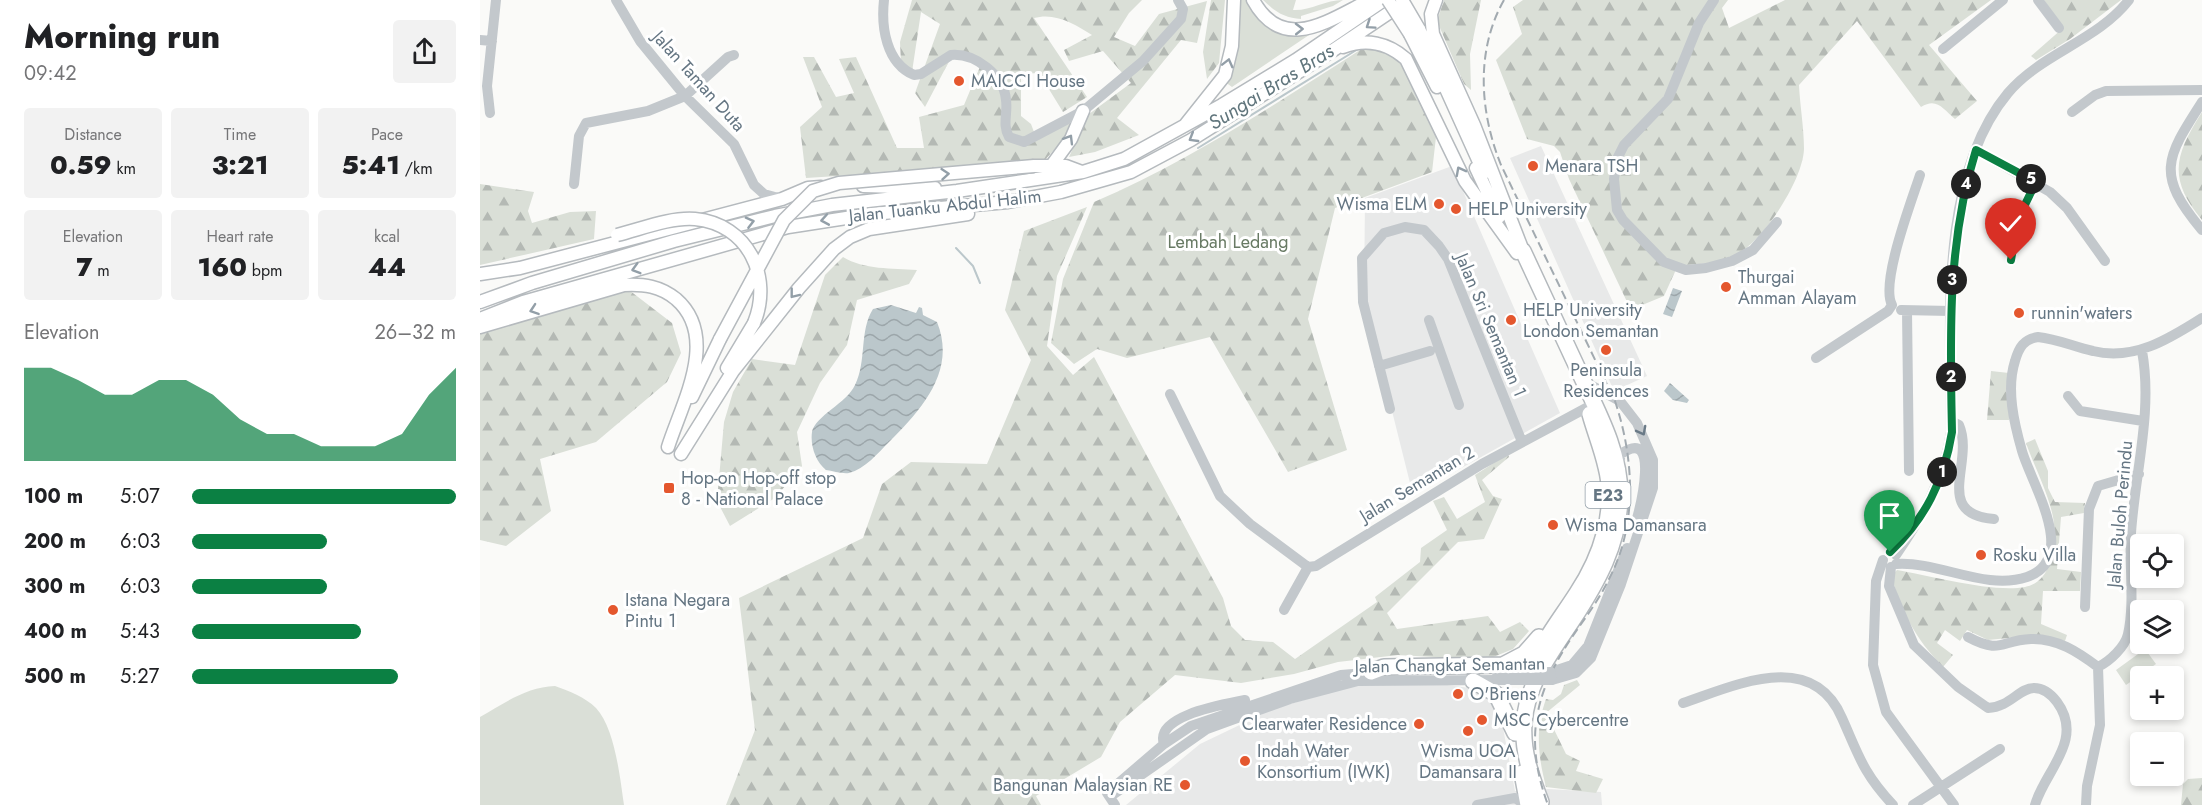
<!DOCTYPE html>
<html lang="en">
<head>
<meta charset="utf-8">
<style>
	body { margin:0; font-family:Jost,sans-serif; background:#f2f2f2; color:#202124; height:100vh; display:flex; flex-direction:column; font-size:22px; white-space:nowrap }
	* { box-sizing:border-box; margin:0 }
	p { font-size:20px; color:#757577 }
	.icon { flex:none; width:33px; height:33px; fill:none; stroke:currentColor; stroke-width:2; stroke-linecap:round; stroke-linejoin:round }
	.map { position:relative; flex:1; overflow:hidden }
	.side { display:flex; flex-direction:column; background:#fff; width:480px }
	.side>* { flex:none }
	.controls { position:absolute; left:1650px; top:534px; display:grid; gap:12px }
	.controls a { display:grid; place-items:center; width:54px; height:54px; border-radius:6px; background:#fff; box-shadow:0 3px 9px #0003; font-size:30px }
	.pin { position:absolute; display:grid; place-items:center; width:51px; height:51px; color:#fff; margin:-62px -26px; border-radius:50% 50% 50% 0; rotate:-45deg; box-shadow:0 0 6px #0007 }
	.pin .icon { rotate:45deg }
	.km { position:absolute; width:30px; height:30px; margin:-15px; border-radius:50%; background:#222; color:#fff; font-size:16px; line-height:30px; text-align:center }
	.round { display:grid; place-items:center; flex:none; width:63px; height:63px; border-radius:6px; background:#f2f2f2 }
	.overview { display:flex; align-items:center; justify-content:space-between; height:102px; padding:0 24px }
	h1 { font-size:33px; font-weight:800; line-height:45px }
	.stats { display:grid; grid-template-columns:repeat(3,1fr); gap:9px; height:102px; padding:6px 24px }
	.stats div { display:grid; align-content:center; border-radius:6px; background:#f2f2f2; text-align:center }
	.stats b { font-size:26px; font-weight:800 }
	.stats small { font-size:16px; font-weight:400 }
	.stats p { font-size:16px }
	.chart { height:168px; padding:12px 24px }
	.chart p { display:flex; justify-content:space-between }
	.chart svg { width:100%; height:108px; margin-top:6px; fill:#0b8043; opacity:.7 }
	ul { padding:0 24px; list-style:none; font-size:20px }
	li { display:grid; grid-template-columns:96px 72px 1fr; align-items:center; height:45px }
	li i { height:15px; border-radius:8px; background:#0b8043 }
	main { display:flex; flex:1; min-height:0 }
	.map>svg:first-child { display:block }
	.built { fill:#e8e9e9 }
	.green { fill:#dadfd7 }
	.forest { fill:url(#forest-firs) }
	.water { fill:url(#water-waves) }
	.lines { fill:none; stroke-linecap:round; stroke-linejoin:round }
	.stream { stroke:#bbc7cb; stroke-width:2 }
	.major-casing { stroke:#b5babe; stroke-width:15 }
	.highway-casing { stroke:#b4b9bd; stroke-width:18 }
	.minor { stroke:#c3c8cc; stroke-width:10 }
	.major { stroke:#fff; stroke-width:12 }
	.highway { stroke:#fff; stroke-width:15 }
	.rail { stroke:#a2aab0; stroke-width:2; stroke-dasharray:9 4.5; stroke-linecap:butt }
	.major-bridge-casing { stroke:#b5babe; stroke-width:15; stroke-linecap:butt }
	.minor-bridge { stroke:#c3c8cc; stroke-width:10 }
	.major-bridge { stroke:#fff; stroke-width:12 }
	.oneway { stroke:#939fa8 }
	.oneway2 { stroke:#6a7a87 }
	.route-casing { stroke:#fff; stroke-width:12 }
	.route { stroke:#0b8043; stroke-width:8 }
	.poi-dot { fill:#e4572e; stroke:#fff; stroke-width:2 }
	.labels { text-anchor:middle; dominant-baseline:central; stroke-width:6; stroke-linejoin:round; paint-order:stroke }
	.shield { fill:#fff; stroke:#939fa8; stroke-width:1.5 }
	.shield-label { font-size:16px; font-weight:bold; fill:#657683 }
	.street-label { font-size:18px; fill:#657683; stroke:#fff }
	.poi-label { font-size:18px; fill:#657683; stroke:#fff; text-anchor:start }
	.park-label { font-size:18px; fill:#687a64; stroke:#fff }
	.water-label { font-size:20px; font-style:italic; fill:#60757c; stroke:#fff }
</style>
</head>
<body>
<main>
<section class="side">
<div class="overview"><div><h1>Morning run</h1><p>09:42</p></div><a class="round"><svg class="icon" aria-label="share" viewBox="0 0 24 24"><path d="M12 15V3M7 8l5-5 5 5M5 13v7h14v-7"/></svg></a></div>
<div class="stats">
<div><p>Distance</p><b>0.59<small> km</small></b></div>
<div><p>Time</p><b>3:21</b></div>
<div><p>Pace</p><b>5:41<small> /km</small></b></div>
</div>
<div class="stats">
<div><p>Elevation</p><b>7<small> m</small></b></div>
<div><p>Heart rate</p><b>160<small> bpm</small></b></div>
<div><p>kcal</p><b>44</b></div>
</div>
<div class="chart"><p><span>Elevation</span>26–32 m</p>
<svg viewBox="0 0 160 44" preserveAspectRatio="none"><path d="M0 44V6L10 6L20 11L30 17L40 17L50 11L60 11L70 17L80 27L90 33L100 33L110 38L120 38L130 38L140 33L150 17L160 6V44z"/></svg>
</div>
<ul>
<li><b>100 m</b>5:07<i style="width:100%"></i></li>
<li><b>200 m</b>6:03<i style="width:51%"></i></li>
<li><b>300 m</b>6:03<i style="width:51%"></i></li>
<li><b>400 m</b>5:43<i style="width:64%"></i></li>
<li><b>500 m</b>5:27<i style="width:78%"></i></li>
</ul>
</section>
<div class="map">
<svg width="1722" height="805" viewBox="0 0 1722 805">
	<defs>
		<pattern id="forest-firs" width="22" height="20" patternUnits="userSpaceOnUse" patternTransform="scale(1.5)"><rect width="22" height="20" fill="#dadfd7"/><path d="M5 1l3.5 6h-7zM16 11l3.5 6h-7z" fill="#b4b9b4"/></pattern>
		<pattern id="water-waves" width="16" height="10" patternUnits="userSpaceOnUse" patternTransform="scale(1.5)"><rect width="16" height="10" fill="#bbc7cb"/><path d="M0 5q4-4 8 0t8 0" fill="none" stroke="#9ca6aa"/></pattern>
	</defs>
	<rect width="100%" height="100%" fill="#fafaf8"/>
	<path class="built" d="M1061,146L1167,376L1134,391L1030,158Z
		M972,166L1080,413L933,495L884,299L885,198Z
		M960,684L1004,690L1020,712L1035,791L1068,789L1121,792L1122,805H646L720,744L793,709L875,685Z"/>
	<path class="green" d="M759,0H767C778,28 809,27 835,31L752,87L745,82Z
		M783,0H816L813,10C830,11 845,0 863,0L853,6L821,16V19C805,18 795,12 783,0Z
		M1665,649L1676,664L1646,685L1636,670Z
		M75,686C89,691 105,697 116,708C135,728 140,778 144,805H0V717C24,703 47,687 75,686Z"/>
	<path class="forest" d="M432,0H662L649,13L634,37L655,46L679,14L727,1L717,43L701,40L637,118L659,135L615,152L589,157L609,114L651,83L623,51L589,61L584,50L612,35C595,24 575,12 554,18L607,97L583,112L559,73L541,74V116L551,124L557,140L590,122L585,138L562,163L326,178L320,127L342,107L323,57H334L356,97L374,93L359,59L376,57L417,148H444L439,117L484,105L502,62L474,52L445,107L435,93L460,24L441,12L432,72L421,63L420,42Z
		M731,0H745L739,63L727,79L723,52Z
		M964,0H1001L990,54L991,90L984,84L957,21Z
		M1043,0H1248L1242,8L1249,28L1305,0H1511L1449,45L1497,101L1475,119C1463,109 1457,97 1441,107L1377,21L1319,85C1320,106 1324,128 1324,149C1323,180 1284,240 1256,255C1240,263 1216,265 1198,265L1184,296L1155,308L1149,306L1089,179L1080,152L1074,146L1047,139L1016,60L1042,34L1033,7Z
		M1564,0H1641L1590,39L1556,60L1551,56L1583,28Z
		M899,49L922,60L956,137L952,172L855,208L828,319L867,450L808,472L730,337L647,358L617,349L594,364L571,343L583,279L614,202C709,161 794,105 880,50Z
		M1722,112V220C1687,178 1695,155 1722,112Z
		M0,184L54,192L48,211L52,223L90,212L116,211L114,239L0,265Z
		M607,207L577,276L567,346L593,375L614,357L743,598L751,626L765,640L793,642L815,659L897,602L895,597L940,562L941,548L967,530L953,501L964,497L977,519L1005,502L995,475L1028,454L1029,457L1002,480L1013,496L1022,499L1004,539L978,542L907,613L917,629L1008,616L1020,632L1040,622L1049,631L1033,649L1006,660L918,655L858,662L814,674L761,683L695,675L640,722L621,757L556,796L561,805H246L275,730L259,598L383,538L402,484L431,462L507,464L551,360L525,310L544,231Z
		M363,257C384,270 412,268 437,270L429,284L377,300L367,345L340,383L317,432L322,466L295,498L250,526L237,501L244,422L253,392L272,359L315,365L345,275Z
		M145,287L192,323L201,353L187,382L116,442L60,459L71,511L26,546L0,540V332Z
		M1511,371L1529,373V420H1507Z
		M1555,439L1568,471V488L1575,502L1605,503L1604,513L1581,517L1577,569L1601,572L1600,591H1563L1561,624L1587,635L1585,641L1558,635L1508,640L1487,630L1480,641L1465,630L1457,643L1473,655L1463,667C1435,638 1423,614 1411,576L1417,570C1451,576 1514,593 1545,587C1574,582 1577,539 1573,517C1568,492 1554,466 1546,443Z
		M1097,680L1100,685L1066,713L1086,754L1100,761L1096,771L1123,779L1116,793L1066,787C1058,756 1055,729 1066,699L1073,700L1081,694L1084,685Z
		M1722,778V805H1701L1703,784L1708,779Z"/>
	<path class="water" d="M1193,288L1202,291L1192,317L1183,314Z
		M411,305L436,313L439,307L442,308L443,315L457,322C477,371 441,410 409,442C398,453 385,469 369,473C362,474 353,471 346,470C336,462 330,446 332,432C335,416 367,403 375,385C387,361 379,331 393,309Z
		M1190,383L1209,400L1207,403L1193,400L1184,391Z"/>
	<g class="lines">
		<path class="stream" d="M718,148L878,49
			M476,248L493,266L500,283"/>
		<g class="major-casing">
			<path id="major" d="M773,0C803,55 849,20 890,0
				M956,0L951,14L953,34L994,125L1043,251
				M939,29L1004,173
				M930,34L957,87
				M863,47C886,38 908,43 926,59L985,181L1037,253
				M706,124L745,75L752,46L754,0
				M572,165L591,139L603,111
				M554,166H586L602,172
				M996,168L1019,217
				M383,186L455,188
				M0,274L40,268L302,199L328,188L341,187
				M0,302L52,283L194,241L295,216L352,205L477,191L603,172L644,159L742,105L816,60L904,0
				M0,319L43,302L308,227L392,214L528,202L581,192L651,172L711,140L852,51L922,4
				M0,327L144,285C164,284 180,286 196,299C240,337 202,403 188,447
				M247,368L274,323
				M212,397L240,339
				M201,454L253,371L319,288L354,249L370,237L389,229L488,214"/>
		</g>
		<g class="highway-casing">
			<path id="highway" d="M1043,251C1061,290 1079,328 1097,367C1115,407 1140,449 1140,495C1140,543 1117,583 1092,621C1071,653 1047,683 1044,723C1042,751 1051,776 1061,802
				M1049,670C1062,642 1081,618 1097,593C1121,557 1137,510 1126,467C1122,449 1115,432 1110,414
				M891,672L904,667L1023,665L1044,654L1059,637
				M993,681L1016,694L1035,733
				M1042,773L1048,805"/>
		</g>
		<path class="minor" d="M136,0L160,41L205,96L254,144L274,185L284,194L302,199
			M404,0C401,27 406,63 434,75L441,74L471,55C495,53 524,75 526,100C528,113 522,125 529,137L544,142L603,111L663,61L701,19L703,9L698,0
			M1234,0L1219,23L1188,99L1144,145L1137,159L1134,179L1137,210L1143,220L1184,262L1206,270L1226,268L1252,261L1273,250L1297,222
			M1558,0L1579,28
			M0,40L12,41
			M1463,49L1523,0
			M1722,102C1686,158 1675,174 1722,230
			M1592,112L1615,95L1626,91L1722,90
			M10,113L7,86L16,0
			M1496,150L1570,192L1587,208L1625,261
			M94,184L99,136L106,123L168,111L205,96L248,57L254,55
			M1531,260L1538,219L1556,182
			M1412,305C1400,283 1432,200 1440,175
			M1421,310L1471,311
			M1427,311L1429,471
			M949,320L979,405
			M1336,358L1408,311L1412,305
			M899,366L950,351
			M690,394L740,496L770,524L828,567
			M1588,396L1600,411L1663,421
			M910,409L883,302L882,258L904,233L925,227L944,230L959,246L968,259L1042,442
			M1471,421L1479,425C1495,462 1452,514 1514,519
			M1138,466L1141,454C1181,426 1160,508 1156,522
			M1416,555C1442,517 1464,479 1471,432C1471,329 1457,178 1528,93C1562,53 1617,41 1649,0
			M1403,560L1396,581L1393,665L1406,712L1474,805
			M1416,564C1459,561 1505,591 1547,577C1600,559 1551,483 1542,451C1534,423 1526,389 1535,361C1539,347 1544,339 1558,337C1578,339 1594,347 1613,351C1654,361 1689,339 1722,318
			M1411,567L1409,586L1434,645L1478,687L1508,708C1530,707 1539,688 1554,688C1564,688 1571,694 1577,702C1605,740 1564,772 1555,805
			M1605,607L1609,509L1618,486L1659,474
			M804,610L828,567L836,566L1002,464L1108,407
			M1488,637C1522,655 1520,640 1551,639C1577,638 1598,652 1618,667
			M1618,667C1630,661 1645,647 1648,634C1655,604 1649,564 1651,533C1655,473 1673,411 1662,351
			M1071,672L1092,665L1108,646L1147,548
			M1072,680L1096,673L1111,658L1141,584L1173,488V460L1157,423L1140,401L1103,381
			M1203,703C1254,686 1332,648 1362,718C1379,756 1383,773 1413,805
			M684,744C674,715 746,704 765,700
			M634,794L727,729L810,699L878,681L1017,680
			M635,805L627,793L684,744L711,726L861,675L897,672
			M997,805L1035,798L1046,805
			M1433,805L1520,749
			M1606,805L1607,786L1620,725L1618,667"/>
		<use href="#major" class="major"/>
		<use href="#highway" class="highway"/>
		<path class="rail" d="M1024,0C995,51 1000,113 1021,165L1135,401C1154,458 1158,524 1129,579C1119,600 1105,618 1092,637C1054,694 1044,740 1068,805"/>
		<g class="major-bridge-casing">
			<path id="major-bridge" d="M908,0L930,34
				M922,0L939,29
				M137,235C161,229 190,217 215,219C268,224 293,277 274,323
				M240,339L304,220L333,191L359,183L554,166"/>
		</g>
		<path class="minor-bridge" d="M1017,673L1071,672
			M1017,680H1072"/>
		<use href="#major-bridge" class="major-bridge"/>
	</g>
	<defs><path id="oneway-chevron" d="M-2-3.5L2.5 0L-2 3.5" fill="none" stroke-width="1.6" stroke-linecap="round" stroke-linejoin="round" transform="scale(1.5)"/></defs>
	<g class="oneway">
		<use href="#oneway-chevron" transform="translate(890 25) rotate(146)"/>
		<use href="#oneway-chevron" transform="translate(819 29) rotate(-1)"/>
		<use href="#oneway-chevron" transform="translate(748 63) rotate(-76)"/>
		<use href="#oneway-chevron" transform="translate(713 138) rotate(149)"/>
		<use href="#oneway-chevron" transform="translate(589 139) rotate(-59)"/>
		<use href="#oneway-chevron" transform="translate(980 171) rotate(-118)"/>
		<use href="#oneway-chevron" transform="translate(465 174) rotate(-5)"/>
		<use href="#oneway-chevron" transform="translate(345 220) rotate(170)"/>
		<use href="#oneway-chevron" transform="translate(270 222) rotate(-14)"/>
		<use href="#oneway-chevron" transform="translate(156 269) rotate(164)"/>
		<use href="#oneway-chevron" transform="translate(314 294) rotate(128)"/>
		<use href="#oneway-chevron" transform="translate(54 310) rotate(161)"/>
	</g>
	<use class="oneway2" href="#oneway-chevron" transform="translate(1162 431) rotate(62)"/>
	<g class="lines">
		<g class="route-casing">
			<path id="route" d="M1410,552C1445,519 1464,481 1472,432C1470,337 1467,242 1496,150L1556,182L1538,219L1531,260"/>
		</g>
		<use href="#route" class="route"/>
	</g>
	<g class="poi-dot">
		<circle cx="479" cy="81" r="6"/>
		<circle cx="1053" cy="166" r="6"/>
		<circle cx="959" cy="204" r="6"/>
		<circle cx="976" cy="209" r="6"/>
		<circle cx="1246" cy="287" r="6"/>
		<circle cx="1539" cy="313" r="6"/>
		<circle cx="1031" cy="320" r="6"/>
		<circle cx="1126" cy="350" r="6"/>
		<rect x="183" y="482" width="12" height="12" rx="3"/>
		<circle cx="1073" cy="525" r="6"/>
		<circle cx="1501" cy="555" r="6"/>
		<circle cx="133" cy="610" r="6"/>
		<circle cx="978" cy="694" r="6"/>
		<circle cx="1002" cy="720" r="6"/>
		<circle cx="939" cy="724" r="6"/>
		<circle cx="988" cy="731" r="6"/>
		<circle cx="765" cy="761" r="6"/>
		<circle cx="705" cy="785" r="6"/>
	</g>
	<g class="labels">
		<rect class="shield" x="1105.5" y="482" width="45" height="26" rx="4.5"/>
		<g class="shield-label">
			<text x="1128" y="495">E23</text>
		</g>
		<g class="street-label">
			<text transform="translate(219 81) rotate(48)">Jalan Taman Duta</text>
			<text transform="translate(465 206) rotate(-6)">Jalan Tuanku Abdul Halim</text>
			<text transform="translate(1011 325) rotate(67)">Jalan Sri Semantan 1</text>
			<text transform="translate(937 484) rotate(-31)">Jalan Semantan 2</text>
			<text transform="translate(1640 514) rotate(-85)">Jalan Buloh Perindu</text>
			<text transform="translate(970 665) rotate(-1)">Jalan Changkat Semantan</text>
		</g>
		<g class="poi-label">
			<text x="491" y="81">MAICCI House</text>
			<text x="1065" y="166">Menara TSH</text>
			<text x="947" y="204" text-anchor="end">Wisma ELM</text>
			<text x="988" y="209">HELP University</text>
			<text x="1258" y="277">Thurgai<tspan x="1258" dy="21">Amman Alayam</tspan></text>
			<text x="1043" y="310">HELP University<tspan x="1043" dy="21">London Semantan</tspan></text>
			<text x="1551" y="313">runnin'waters</text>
			<text x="1126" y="370" text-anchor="middle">Peninsula<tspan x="1126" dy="21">Residences</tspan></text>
			<text x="201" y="478">Hop-on Hop-off stop<tspan x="201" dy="21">8 - National Palace</tspan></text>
			<text x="1085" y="525">Wisma Damansara</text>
			<text x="1513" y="555">Rosku Villa</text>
			<text x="145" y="600">Istana Negara<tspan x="145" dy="21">Pintu 1</tspan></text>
			<text x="990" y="694">O'Briens</text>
			<text x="1014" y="720">MSC Cybercentre</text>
			<text x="927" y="724" text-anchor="end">Clearwater Residence</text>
			<text x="777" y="751">Indah Water<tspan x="777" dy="21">Konsortium (IWK)</tspan></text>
			<text x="988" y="751" text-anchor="middle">Wisma UOA<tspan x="988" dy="21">Damansara II</tspan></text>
			<text x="693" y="785" text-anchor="end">Bangunan Malaysian RE</text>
		</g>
		<g class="park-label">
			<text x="748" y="242">Lembah Ledang</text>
		</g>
		<g class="water-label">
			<text transform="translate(791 87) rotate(-32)">Sungai Bras Bras</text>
		</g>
	</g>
</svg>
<div class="controls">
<a><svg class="icon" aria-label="locate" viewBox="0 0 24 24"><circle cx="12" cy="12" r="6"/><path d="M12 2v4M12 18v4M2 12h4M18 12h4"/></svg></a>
<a><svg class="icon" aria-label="layers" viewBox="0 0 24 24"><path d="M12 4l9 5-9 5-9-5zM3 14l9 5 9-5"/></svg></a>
<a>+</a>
<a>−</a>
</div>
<div class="pin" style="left:1410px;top:552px;background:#1e9e55"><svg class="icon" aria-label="arrive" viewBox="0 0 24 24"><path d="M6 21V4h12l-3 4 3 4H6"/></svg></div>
<div class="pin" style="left:1531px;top:260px;background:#d93025"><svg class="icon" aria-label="check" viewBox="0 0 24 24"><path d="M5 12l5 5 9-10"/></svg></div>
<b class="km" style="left:1462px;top:472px">1</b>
<b class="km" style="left:1471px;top:377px">2</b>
<b class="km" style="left:1472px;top:280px">3</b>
<b class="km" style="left:1486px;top:184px">4</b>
<b class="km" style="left:1551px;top:179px">5</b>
</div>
</main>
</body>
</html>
